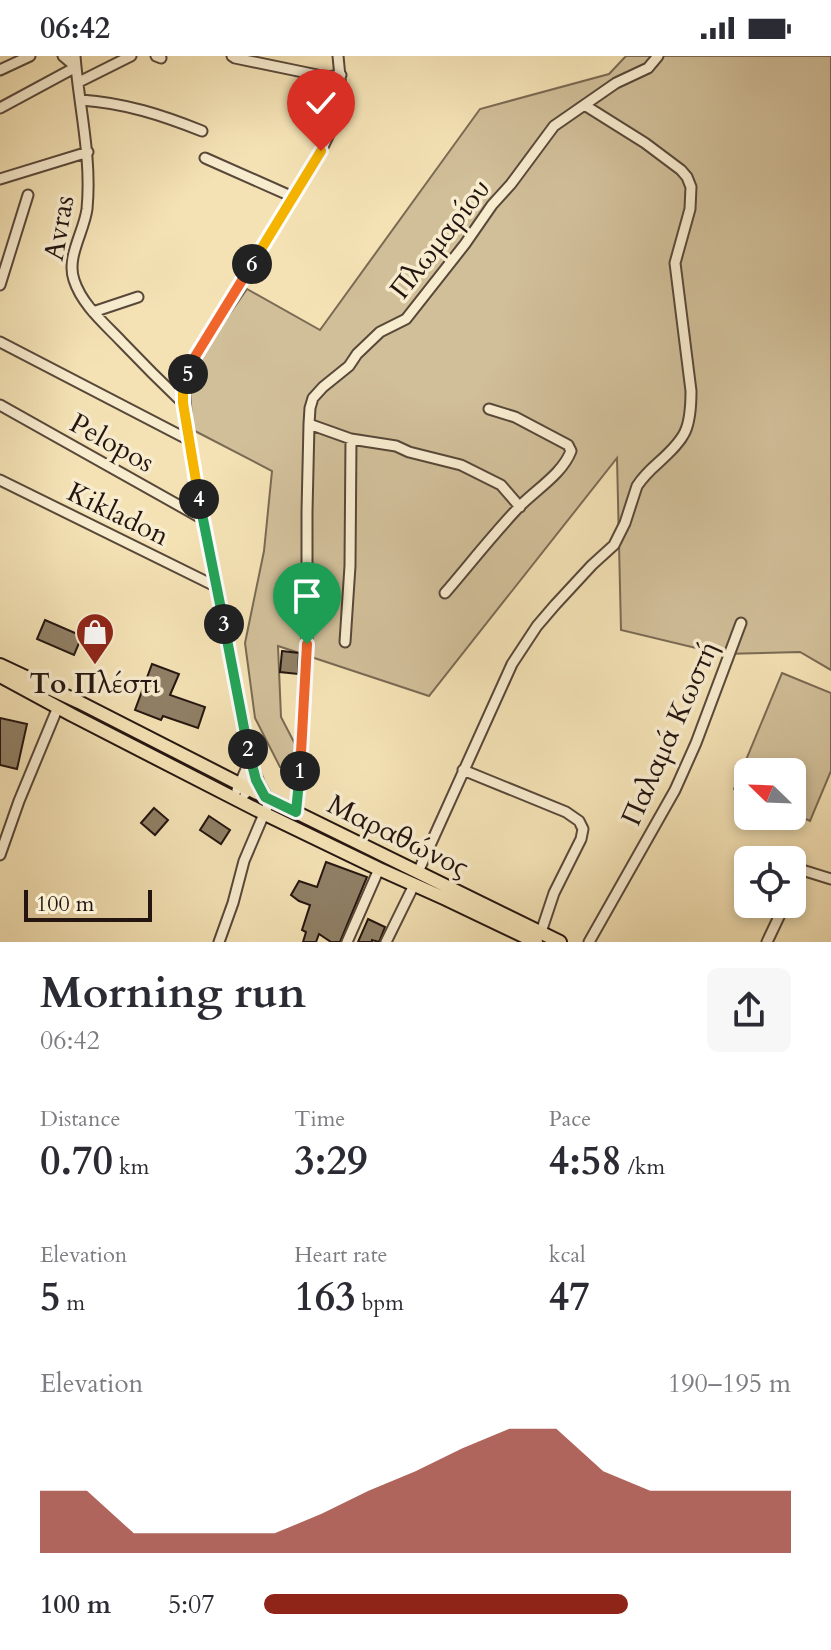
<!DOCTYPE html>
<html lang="en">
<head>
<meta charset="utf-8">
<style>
	body { margin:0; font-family:Cardo,serif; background:#f7f7f7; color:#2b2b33; height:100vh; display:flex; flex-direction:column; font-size:30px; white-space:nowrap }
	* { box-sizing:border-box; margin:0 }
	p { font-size:26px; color:#7c7c81 }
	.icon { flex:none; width:44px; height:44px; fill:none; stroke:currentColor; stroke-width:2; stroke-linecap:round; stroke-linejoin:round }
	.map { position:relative; height:886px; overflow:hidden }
	.panel { display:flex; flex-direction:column; background:#fff; flex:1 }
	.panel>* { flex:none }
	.needle { width:52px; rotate:293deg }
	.tools { position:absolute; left:734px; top:702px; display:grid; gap:16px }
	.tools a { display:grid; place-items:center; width:72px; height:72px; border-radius:12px; background:#fff; box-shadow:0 4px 12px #0003; font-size:40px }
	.scale { position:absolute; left:24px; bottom:20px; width:128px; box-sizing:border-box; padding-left:8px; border:4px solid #241510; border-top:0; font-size:22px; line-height:28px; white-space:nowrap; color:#241510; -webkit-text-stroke:6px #f8eccf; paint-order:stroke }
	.pin { position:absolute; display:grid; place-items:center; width:68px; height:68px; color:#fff; margin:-82px -34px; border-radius:50% 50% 50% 0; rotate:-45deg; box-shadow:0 0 8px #0007 }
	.pin .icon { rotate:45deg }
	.km { position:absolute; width:40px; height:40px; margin:-20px; border-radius:50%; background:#222; color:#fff; font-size:22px; line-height:40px; text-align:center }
	.round { display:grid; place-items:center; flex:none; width:84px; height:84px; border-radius:12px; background:#f7f7f7 }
	.headline { display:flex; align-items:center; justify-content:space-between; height:136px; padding:0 40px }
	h1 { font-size:44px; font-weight:700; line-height:60px }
	.metrics { display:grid; grid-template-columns:repeat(3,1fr); gap:12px; height:136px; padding:8px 40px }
	.metrics div { display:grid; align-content:center }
	.metrics b { font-size:40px; font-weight:700 }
	.metrics small { font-size:22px; font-weight:400 }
	.metrics p { font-size:22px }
	.chart { height:224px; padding:16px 40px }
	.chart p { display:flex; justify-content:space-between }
	.chart svg { width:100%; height:144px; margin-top:8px; fill:#8f2418; opacity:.7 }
	ul { padding:0 40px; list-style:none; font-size:26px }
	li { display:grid; grid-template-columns:128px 96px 1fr; align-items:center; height:60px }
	li i { height:20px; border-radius:10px; background:#8f2418 }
	.status { display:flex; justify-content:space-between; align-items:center; height:56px; padding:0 40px; background:#fff; direction:ltr }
	.status svg { height:22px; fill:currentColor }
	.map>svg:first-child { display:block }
	.green { fill:#d1bf99; stroke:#7a6a54; stroke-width:2 }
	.building { fill:#908066; stroke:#241510; stroke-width:2 }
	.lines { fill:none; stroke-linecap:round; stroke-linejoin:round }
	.minor-casing { stroke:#584839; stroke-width:13 }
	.major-casing { stroke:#241510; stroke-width:16 }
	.minor { stroke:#f8eccf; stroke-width:9 }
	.major { stroke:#f4e2b5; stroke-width:12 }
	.split-1-casing { stroke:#fff; stroke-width:16 }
	.split-2-casing { stroke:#fff; stroke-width:16 }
	.split-3-casing { stroke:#fff; stroke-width:16 }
	.split-4-casing { stroke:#fff; stroke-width:16 }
	.split-5-casing { stroke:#fff; stroke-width:16 }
	.split-6-casing { stroke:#fff; stroke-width:16 }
	.split-7-casing { stroke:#fff; stroke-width:16 }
	.split-1 { stroke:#f0652b; stroke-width:10 }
	.split-2 { stroke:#22a559; stroke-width:10 }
	.split-3 { stroke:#22a559; stroke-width:10 }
	.split-4 { stroke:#22a559; stroke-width:10 }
	.split-5 { stroke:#f5b400; stroke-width:10 }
	.split-6 { stroke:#f0652b; stroke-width:10 }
	.split-7 { stroke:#f5b400; stroke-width:10 }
	.labels { text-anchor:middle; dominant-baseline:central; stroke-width:7; stroke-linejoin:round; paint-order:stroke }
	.street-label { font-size:28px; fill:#241510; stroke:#f8eccf }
	.poi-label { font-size:28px; font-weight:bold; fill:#241510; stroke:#f8eccf }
</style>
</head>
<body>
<div class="status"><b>06:42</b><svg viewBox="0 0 49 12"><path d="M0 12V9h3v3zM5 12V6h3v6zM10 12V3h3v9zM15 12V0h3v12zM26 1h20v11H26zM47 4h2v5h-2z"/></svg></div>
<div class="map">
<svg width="831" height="886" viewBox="0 0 831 886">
	<rect width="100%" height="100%" fill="#f4e2b5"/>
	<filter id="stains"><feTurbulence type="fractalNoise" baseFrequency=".0025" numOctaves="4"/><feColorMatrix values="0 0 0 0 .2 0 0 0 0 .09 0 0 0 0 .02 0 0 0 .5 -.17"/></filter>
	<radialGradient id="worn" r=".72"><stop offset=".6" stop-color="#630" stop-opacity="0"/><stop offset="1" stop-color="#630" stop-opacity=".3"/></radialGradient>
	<path class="green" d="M626,0H831V614L800,596L721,598L621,574L617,402L429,640L278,590L281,661L296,690L293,713L280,711L255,662L245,587L264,495L272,415L193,374L190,336L201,299L247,233L320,274L480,53L609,18Z
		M782,617L831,637V715L810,765L792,757V716H748V739L734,733Z"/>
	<path class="building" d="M45,564L82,580L74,599L37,583Z
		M282,595L299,597L298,618L280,616Z
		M152,608L179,618L170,639L205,651L198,672L163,660L161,664L135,654Z
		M0,662L27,668L17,713L0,709Z
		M154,752L168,764L155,779L141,767Z
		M209,760L230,774L221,788L200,774Z
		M326,806L367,821L340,886H331L319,878L316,886H303L306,876L302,874L310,849L299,845L291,839L299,825L317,831Z
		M368,863L385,871L379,886L372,884V886H358Z"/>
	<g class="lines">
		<g class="minor-casing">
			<path id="minor" d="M63,0L76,11
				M75,0C79,51 92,101 87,153C84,176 66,201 74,224C82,249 105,268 122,286C142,307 162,327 183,347
				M156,0L161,2
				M232,0L235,2L327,21L341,19
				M0,14L30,0
				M79,26L131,0
				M81,44C125,47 162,59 202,75
				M0,52L76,11
				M205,102L293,141
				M0,123L88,96
				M0,229L28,139
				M93,256L138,241
				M0,286L189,384
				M0,349L203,463
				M309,368L351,383L396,390L409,396L461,409L501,429L520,451
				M0,424L217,531
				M445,537C470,508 494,477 520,450C538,432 562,418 571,395L568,389L515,361L489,353
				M345,586L350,510L351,383
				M463,714L566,756L579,765L583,773L581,783L554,837L541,876
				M237,734L250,704
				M245,738L253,715L203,463L183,347V331L196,299L321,95L335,66L342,42L338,0
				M296,756L307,588V456L309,368L310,352L313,342L323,331L349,310L357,298L380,276L406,263L465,188L492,149L511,128L554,70L616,27L648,12L658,0
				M0,799L19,745L58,651
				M418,816L512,608L537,570L555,549L592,509L614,489L625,467L637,430C643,421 650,414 658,407C686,382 691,373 691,335L675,207L690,153L691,131L687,121L681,114L645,87L586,50
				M792,834L802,814L831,823
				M219,886L233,847L244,805L270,744
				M347,886L379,813
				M386,886L414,829
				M589,886L675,734L696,687L741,567
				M767,886L785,848"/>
		</g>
		<g class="major-casing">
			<path id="major" d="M0,609L79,646L265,741L560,886
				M0,620L72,659L265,758L379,813L446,843L536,886
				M253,715L258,728L265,741"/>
		</g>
		<use href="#minor" class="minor"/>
		<use href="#major" class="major"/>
	</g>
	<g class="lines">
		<g class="split-1-casing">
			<path id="split-1" d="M300,715L307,588"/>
		</g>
		<g class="split-2-casing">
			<path id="split-2" d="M248,693L256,724L265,741L296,756L300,715"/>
		</g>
		<g class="split-3-casing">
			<path id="split-3" d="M224,568L248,693"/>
		</g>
		<g class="split-4-casing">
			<path id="split-4" d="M199,443L224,568"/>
		</g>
		<g class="split-5-casing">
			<path id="split-5" d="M188,318L183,331V347L199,443"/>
		</g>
		<g class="split-6-casing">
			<path id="split-6" d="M188,318L196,299L252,208"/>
		</g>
		<g class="split-7-casing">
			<path id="split-7" d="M252,208L321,95"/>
		</g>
		<use href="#split-1" class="split-1"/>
		<use href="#split-2" class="split-2"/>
		<use href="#split-3" class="split-3"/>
		<use href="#split-4" class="split-4"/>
		<use href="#split-5" class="split-5"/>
		<use href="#split-6" class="split-6"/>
		<use href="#split-7" class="split-7"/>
	</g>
	<defs>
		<g id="shop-pin" transform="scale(2)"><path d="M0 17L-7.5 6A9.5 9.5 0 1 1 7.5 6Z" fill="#8f2418" stroke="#f8eccf"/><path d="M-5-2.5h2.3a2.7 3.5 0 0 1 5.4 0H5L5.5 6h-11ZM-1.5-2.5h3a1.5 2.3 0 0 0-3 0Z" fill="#fff"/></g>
	</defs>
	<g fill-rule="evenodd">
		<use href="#shop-pin" x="95" y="576"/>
	</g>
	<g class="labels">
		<g class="street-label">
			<text transform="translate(59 172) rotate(-80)">Avras</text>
			<text transform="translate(440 183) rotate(-52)">Πλωμαρίου</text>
			<text transform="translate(112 387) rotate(29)">Pelopos</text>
			<text transform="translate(118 458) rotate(26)">Kikladon</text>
			<text transform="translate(670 677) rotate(-66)">Παλαμά Κωστή</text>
			<text transform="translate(398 780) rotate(26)">Μαραθώνος</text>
		</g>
		<g class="poi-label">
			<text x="95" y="628">Το Πλέστι</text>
		</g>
	</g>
	<rect width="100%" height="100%" filter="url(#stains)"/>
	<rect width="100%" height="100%" fill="url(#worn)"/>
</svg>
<div class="tools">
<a><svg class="needle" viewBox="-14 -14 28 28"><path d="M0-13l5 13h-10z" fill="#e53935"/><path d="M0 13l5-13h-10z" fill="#7c7c81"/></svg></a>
<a><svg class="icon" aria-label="locate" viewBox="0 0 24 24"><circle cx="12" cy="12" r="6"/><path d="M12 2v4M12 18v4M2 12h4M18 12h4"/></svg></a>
</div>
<div class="scale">100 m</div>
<div class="pin" style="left:307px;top:588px;background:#1e9e55"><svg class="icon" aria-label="arrive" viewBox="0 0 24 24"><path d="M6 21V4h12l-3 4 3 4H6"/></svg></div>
<div class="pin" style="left:321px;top:95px;background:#d93025"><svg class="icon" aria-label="check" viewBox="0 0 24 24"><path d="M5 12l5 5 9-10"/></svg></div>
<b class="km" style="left:300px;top:715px">1</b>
<b class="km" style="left:248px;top:693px">2</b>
<b class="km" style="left:224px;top:568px">3</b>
<b class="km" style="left:199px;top:443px">4</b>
<b class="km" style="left:188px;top:318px">5</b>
<b class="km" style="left:252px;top:208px">6</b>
</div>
<section class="panel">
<div class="headline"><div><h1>Morning run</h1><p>06:42</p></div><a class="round"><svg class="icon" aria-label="share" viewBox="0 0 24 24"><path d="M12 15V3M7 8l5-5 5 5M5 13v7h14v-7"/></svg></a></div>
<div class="metrics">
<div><p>Distance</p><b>0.70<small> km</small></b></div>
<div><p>Time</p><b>3:29</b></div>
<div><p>Pace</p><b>4:58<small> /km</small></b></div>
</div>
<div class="metrics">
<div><p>Elevation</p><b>5<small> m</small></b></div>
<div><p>Heart rate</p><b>163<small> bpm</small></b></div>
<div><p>kcal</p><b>47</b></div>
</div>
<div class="chart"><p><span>Elevation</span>190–195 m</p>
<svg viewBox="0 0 160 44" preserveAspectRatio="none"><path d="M0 44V25L10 25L20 38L30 38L40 38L50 38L60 32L70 25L80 19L90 12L100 6L110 6L120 19L130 25L140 25L150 25L160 25V44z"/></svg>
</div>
<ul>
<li><b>100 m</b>5:07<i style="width:69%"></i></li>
</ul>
</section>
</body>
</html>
